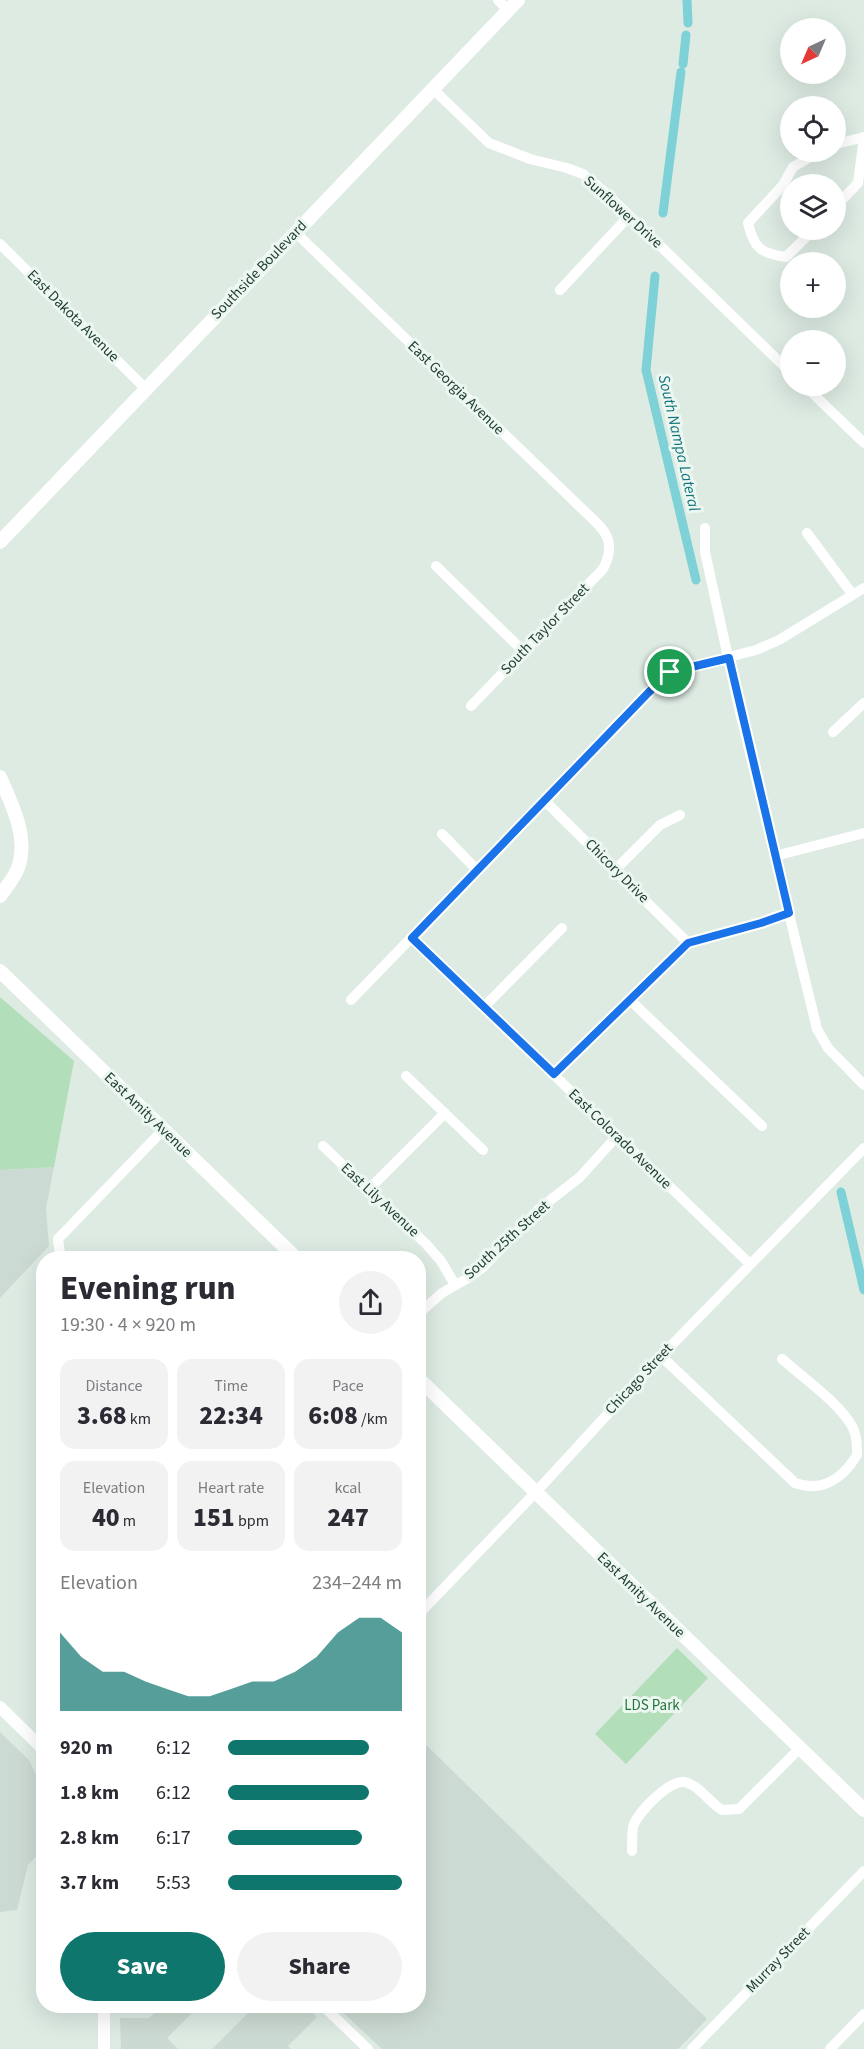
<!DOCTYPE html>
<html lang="en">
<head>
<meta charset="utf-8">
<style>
	body { margin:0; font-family:"Source Sans 3",sans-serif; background:#f2f2f3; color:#2b2b33; height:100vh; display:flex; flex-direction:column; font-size:22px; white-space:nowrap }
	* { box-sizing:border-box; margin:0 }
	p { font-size:20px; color:#7c7c81 }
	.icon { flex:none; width:33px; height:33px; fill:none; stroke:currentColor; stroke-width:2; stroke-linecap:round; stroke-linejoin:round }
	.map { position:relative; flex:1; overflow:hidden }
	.drawer { position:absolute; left:36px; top:1251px; width:390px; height:762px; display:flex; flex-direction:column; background:#fff; border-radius:24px; box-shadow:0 6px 24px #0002 }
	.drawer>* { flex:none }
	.needle { width:39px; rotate:224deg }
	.controls { position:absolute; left:780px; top:18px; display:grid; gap:12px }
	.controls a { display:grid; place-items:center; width:66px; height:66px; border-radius:50%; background:#fff; box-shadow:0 6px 24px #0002; font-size:30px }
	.pin { position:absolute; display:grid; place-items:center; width:51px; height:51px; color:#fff; margin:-26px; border:3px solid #fff; border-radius:50%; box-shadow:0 2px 6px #0007 }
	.round { display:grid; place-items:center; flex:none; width:63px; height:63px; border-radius:32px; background:#f2f2f3 }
	.overview { display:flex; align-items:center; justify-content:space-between; height:102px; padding:0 24px }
	h1 { font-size:33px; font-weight:800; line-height:45px }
	.figures { display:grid; grid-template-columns:repeat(3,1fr); gap:9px; height:102px; padding:6px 24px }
	.figures div { display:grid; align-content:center; border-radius:15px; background:#f2f2f3; text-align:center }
	.figures b { font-size:26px; font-weight:800 }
	.figures small { font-size:16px; font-weight:400 }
	.figures p { font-size:16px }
	.chart { height:168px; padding:12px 24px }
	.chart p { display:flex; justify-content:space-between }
	.chart svg { width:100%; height:108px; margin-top:6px; fill:#0f766e; opacity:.7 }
	.button { display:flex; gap:12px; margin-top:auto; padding:12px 24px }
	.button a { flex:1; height:69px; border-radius:36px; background:#0f766e; color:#fff; font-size:24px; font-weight:800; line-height:69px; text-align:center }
	.button a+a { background:#f2f2f3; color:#2b2b33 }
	ul { padding:0 24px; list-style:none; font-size:20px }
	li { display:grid; grid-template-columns:96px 72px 1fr; align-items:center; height:45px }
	li i { height:15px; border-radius:8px; background:#0f766e }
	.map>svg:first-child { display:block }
	.built { fill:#cbdad2 }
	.green { fill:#b3deba }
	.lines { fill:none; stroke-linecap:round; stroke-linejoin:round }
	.canal { stroke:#7ed1d6; stroke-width:9 }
	.minor { stroke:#fff; stroke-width:10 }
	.tertiary { stroke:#fff; stroke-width:12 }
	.secondary { stroke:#fff; stroke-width:14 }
	.route-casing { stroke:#fff; stroke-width:12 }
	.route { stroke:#1a73e8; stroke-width:8 }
	.labels { text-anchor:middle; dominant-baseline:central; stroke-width:6; stroke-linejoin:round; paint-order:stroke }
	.street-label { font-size:15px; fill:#1d3b30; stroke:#edf7f1 }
	.park-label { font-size:15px; fill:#24753c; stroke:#edf7f1 }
	.water-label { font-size:16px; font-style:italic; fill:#12747c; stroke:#edf7f1 }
</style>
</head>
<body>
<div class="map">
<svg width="864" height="2049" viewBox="0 0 864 2049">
	<rect width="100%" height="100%" fill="#ddebe3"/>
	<path class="built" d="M54,1167L46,1208L49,1246L0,1298V1170Z
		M0,1732L29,1760L44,1792L43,1849L28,1865L17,1910L0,1912Z
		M419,1738L707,2019L678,2049H382L336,2006H418Z
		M161,2006H199L167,2038L178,2049H121L120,2018H149Z
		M255,2006H305L317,2017L288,2046L291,2049H212Z"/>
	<path class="green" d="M0,997L74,1061L54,1167L0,1170Z
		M677,1648L708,1678L626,1764L595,1734Z"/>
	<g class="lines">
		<path class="canal" d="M687,0L688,23
			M683,64L686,35
			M663,213L681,72
			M655,276L646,370L696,580
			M841,1192L864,1290"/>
		<path class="minor" d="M498,0L508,10
			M434,90L489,143L530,159L567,168L583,174L606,193L790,372
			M836,144L864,137
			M836,206L858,183L864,137
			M813,230L786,257C760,253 754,248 748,223L783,185L793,167L819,152
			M295,232L575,502C597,525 621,535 603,569L471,706
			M0,244L145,388
			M560,290L629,216
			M805,386L864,443
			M705,528V552L740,712L817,1029L828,1048L864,1085
			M807,533L853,595
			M436,566L523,651
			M833,732L864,703
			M544,800L688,943
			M442,834L477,870
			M775,856L864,833
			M616,869L660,825L680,815
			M412,938L750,1264
			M351,1000L649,692L670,672L756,650L779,640L864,588
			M630,1000L762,1126
			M484,1007L562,928
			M553,1074L688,943L761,923L789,913
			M406,1076L483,1150
			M323,1146L426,1244L441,1261L455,1285
			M369,1189L445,1113
			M60,1254L58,1239L163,1130
			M418,1314L442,1293L468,1278L482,1268L539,1209L580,1177L617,1136
			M661,1356L795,1483C823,1493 843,1478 857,1455
			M782,1359C801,1376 842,1405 853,1428C857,1437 857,1445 857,1455
			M418,1615L536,1492L661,1356L864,1148
			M632,1851C632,1843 632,1834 633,1827C637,1813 669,1780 684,1782C698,1784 710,1803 722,1810L739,1809L799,1749
			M323,2006L368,2049
			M692,2049L864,1871
			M830,2049L864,2014"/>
		<path class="tertiary" d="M0,1707L44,1750
			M104,2006V2049"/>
		<path class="secondary" d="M0,542L518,0
			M0,777C12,805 29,837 18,868C14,878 6,888 0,896
			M0,971L296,1258
			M418,1378L864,1810"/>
	</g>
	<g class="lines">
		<g class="route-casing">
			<path id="route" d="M729,658L789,913L761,923L688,943L554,1074L412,938L649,692L670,672Z"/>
		</g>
		<use href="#route" class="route"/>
	</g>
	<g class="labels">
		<g class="street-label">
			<text transform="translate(623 212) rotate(42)">Sunflower Drive</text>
			<text transform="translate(259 270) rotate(-46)">Southside Boulevard</text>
			<text transform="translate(73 316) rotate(45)">East Dakota Avenue</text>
			<text transform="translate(456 388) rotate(44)">East Georgia Avenue</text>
			<text transform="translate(545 629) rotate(-46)">South Taylor Street</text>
			<text transform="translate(617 871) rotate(45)">Chicory Drive</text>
			<text transform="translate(148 1115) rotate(44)">East Amity Avenue</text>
			<text transform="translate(620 1139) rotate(44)">East Colorado Avenue</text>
			<text transform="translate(380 1200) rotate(43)">East Lily Avenue</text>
			<text transform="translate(507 1240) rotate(-42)">South 25th Street</text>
			<text transform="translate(639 1379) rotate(-47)">Chicago Street</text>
			<text transform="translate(641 1595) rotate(44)">East Amity Avenue</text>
			<text transform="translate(778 1960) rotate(-46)">Murray Street</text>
		</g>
		<g class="park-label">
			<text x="652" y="1705">LDS Park</text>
		</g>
		<g class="water-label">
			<text transform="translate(679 443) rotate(77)">South Nampa Lateral</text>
		</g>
	</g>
</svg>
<div class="controls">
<a><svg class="needle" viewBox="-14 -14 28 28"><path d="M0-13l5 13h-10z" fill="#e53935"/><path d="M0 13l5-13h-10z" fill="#7c7c81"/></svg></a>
<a><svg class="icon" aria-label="locate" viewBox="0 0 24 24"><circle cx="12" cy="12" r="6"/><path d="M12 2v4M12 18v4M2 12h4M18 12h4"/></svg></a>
<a><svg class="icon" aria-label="layers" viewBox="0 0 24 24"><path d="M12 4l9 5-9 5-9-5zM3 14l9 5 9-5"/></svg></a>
<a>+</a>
<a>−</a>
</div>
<div class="pin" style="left:670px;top:672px;background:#1e9e55"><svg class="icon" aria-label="arrive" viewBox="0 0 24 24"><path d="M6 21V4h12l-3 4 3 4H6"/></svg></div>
<section class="drawer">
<div class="overview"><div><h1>Evening run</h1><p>19:30 · 4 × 920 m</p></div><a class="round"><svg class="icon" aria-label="share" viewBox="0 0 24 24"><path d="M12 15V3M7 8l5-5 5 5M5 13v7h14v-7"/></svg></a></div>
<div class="figures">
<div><p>Distance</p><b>3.68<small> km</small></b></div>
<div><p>Time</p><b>22:34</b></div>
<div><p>Pace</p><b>6:08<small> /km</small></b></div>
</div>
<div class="figures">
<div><p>Elevation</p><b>40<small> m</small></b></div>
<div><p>Heart rate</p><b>151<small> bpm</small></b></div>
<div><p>kcal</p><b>247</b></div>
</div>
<div class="chart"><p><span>Elevation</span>234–244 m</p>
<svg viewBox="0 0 160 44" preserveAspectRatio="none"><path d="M0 44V12L10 22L20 28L30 28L40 32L50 35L60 38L70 38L80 35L90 32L100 32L110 28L120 22L130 12L140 6L150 6L160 12V44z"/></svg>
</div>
<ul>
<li><b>920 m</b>6:12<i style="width:81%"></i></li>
<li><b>1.8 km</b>6:12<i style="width:81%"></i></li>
<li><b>2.8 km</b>6:17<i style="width:77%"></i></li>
<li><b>3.7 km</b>5:53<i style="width:100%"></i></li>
</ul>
<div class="button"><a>Save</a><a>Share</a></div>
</section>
</div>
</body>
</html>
